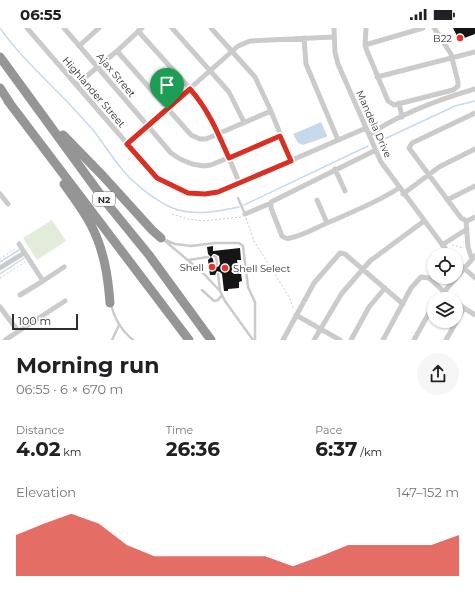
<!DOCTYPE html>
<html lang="en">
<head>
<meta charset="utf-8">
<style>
	body { margin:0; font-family:Montserrat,sans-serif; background:#f6f6f6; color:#202124; height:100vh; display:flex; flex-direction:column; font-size:15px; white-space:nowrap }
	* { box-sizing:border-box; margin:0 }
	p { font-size:13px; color:#757577 }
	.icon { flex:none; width:22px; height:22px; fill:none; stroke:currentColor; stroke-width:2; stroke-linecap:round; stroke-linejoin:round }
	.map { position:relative; height:312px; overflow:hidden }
	.details { display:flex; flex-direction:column; background:#fff; flex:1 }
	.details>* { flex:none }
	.buttons { position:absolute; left:427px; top:220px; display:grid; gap:8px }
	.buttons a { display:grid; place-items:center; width:36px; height:36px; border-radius:50%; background:#fff; box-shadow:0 1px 3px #0004; font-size:20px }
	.scale { position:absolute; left:12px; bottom:10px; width:66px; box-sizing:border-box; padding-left:4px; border:2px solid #2e2e2e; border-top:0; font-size:11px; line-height:14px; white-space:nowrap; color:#2e2e2e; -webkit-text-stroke:3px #fff; paint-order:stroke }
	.pin { position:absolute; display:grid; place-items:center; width:34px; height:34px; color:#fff; margin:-41px -17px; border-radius:50% 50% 50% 0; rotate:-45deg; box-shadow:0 0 4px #0007 }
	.pin .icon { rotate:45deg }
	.round { display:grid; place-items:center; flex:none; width:42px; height:42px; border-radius:21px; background:#f6f6f6 }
	.summary { display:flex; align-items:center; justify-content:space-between; height:68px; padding:0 16px }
	h1 { font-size:22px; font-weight:700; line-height:30px }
	.figures { display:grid; grid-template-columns:repeat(3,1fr); gap:6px; height:68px; padding:4px 16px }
	.figures div { display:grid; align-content:center }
	.figures b { font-size:20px; font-weight:700 }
	.figures small { font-size:11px; font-weight:400 }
	.figures p { font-size:11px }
	.chart { height:112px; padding:8px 16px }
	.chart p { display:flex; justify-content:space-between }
	.chart svg { width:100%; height:72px; margin-top:4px; fill:#d93025; opacity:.7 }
	.status { display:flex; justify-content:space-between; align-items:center; height:28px; padding:0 20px; background:#fff; direction:ltr }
	.status svg { height:11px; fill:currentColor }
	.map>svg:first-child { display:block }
	.green { fill:#e3ecdb }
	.water { fill:#c7daec }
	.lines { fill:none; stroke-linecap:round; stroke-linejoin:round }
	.stream { stroke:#c7daec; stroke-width:1.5 }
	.building { fill:#151515; fill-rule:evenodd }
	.path { stroke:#cbcbcb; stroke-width:1; stroke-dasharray:2 2; stroke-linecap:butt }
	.service { stroke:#cbcbcb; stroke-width:2.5 }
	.minor { stroke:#cbcbcb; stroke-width:5 }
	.motorway { stroke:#959595; stroke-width:9 }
	.route-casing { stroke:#fff; stroke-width:8 }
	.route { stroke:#d93025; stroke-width:5 }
	.poi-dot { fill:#e7322e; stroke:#fff; stroke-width:1.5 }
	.labels { text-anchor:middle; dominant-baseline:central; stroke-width:4; stroke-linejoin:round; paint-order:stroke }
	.shield { fill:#fff; stroke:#6d6d6d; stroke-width:1 }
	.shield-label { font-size:9px; font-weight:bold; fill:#2e2e2e }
	.poi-label { font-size:10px; fill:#2e2e2e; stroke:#fff; text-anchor:end }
	.street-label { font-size:10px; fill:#2e2e2e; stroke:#fff }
</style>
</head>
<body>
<div class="status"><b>06:55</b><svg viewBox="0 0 49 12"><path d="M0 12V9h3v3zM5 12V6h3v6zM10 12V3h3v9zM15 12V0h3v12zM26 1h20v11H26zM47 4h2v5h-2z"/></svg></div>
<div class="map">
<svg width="475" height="312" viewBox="0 0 475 312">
	<rect width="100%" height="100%" fill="#fff"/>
	<path class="green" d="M52,192L66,213L37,232L23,210Z"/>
	<path class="water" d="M321,94L327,107L326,109L303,117L298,115L293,106Z"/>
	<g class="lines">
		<path class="stream" d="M0,0C21,30 49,54 74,81C80,88 87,95 94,103C103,115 111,128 121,140C131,153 152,170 168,178C190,189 215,184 239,179
			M378,114L455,78L475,73
			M244,177L368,118
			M0,234L19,222
			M0,246L24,230"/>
	</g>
	<path class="building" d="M453,0H475V6L459,12Z
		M213,218V223L240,220L241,232H237L239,246L241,245L242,253L239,254V260L228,261V263H224L222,246L220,244L217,243L215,247H210L208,232L211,229L208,226L207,219ZM213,226H215L219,228L220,236L218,239L214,237L213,231L211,229Z"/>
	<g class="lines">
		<path class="path" d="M172,186L188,191L203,193L241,189
			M246,190L254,213L273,243L289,269L294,282
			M452,217L464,220
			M0,231L16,220
			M0,250L25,234"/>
		<path class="service" d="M238,170L245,186
			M163,211L175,216L191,218L215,215H239L243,218L248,259L255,274V312
			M165,213L203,245L220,263L225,273L253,312
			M214,228L216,229L217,236
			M188,232L208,229
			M218,246L220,262
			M202,262L214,273L218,272L222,267
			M111,276C114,290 122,303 133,312
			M112,312L119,297"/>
		<path class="minor" d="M27,0L157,150L188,165L205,166L218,164L366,100
			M64,0L171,125L180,131L192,136L204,138L211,137L280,108
			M172,0L229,64L244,94
			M211,0L255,49L271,83L291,133
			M334,0L335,24L338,36L381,134L450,227
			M366,0L365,17L367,23L388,73L394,77L453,62L458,58V54L451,26L434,0
			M138,3L201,73L219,106L239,154
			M304,10L306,36L338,112
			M365,17L423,0
			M79,18L99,0
			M117,23L191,107L200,111H206L271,83
			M377,49L475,24
			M76,57L117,23L142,0
			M399,75L402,89
			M475,85L412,115L409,120L461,190L467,193L475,189
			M369,107C398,87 441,71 475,61
			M127,116L238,18L250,13L334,9
			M376,122L271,174V180L282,208C285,210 286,211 290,210C303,208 315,200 327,195C352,184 376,175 399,160
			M335,141L345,163
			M0,166L8,176
			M403,166L439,139L475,121
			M317,172L327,195
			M447,172L475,158
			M245,186L271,175
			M466,193L468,219L472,231
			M19,216L43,253L20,267
			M442,217L467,201
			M456,233L475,250
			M0,240L24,225
			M43,253L64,239
			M438,271L475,228
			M456,274L464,280L475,287
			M0,279L18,303
			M296,287L340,312
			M5,312L65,273
			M283,312L314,255L340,225L345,226L403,276
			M314,312L342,265L370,233L424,193
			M351,312L369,279L385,260
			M383,312L411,260L421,249L429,250L452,271
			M414,312L434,276
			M446,312L464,280"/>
		<path class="motorway" d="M0,29L105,173L149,227L211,312
			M0,60L11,77
			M8,73L189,312
			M63,107L103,148L152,202L161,210
			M64,156C73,169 84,183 91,197C104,222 108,248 110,275"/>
	</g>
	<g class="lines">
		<g class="route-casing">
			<path id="route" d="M190,61C208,81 218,105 229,130L280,108L291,133L218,164L205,166L188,165L157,150L127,116Z"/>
		</g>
		<use href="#route" class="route"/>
	</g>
	<g class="poi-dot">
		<circle cx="460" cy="10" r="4"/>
		<circle cx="212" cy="239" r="4"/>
		<circle cx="225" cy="240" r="4"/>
	</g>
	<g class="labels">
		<rect class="shield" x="93" y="164" width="22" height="14" rx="3"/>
		<g class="shield-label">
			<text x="104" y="171">N2</text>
		</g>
		<g class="poi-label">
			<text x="452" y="10">B22</text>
			<text x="204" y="239">Shell</text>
			<text x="233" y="240" text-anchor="start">Shell Select</text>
		</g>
		<g class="street-label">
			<text transform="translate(116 47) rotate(50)">Ajax Street</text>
			<text transform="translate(94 64) rotate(49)">Highlander Street</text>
			<text transform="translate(374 96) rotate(66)">Mandela Drive</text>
		</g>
	</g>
</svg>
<div class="buttons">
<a><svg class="icon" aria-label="locate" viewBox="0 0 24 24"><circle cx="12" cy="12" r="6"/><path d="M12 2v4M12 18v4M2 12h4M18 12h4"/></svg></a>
<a><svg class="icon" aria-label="layers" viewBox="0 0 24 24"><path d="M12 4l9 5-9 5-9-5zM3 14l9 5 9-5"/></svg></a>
</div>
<div class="scale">100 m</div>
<div class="pin" style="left:167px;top:81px;background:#1e9e55"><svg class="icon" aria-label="arrive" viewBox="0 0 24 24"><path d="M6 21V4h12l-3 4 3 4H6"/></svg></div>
</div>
<section class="details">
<div class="summary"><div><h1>Morning run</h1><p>06:55 · 6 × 670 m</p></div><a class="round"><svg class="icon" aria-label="share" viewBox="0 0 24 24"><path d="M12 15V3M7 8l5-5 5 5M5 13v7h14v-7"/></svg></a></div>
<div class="figures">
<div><p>Distance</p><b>4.02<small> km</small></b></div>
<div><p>Time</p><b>26:36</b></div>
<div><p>Pace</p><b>6:37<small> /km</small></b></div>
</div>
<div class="chart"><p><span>Elevation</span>147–152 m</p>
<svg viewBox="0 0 160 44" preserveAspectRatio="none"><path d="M0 44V19L10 12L20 6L30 12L40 25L50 32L60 32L70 32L80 32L90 32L100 38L110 32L120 25L130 25L140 25L150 25L160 19V44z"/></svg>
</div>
</section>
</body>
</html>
